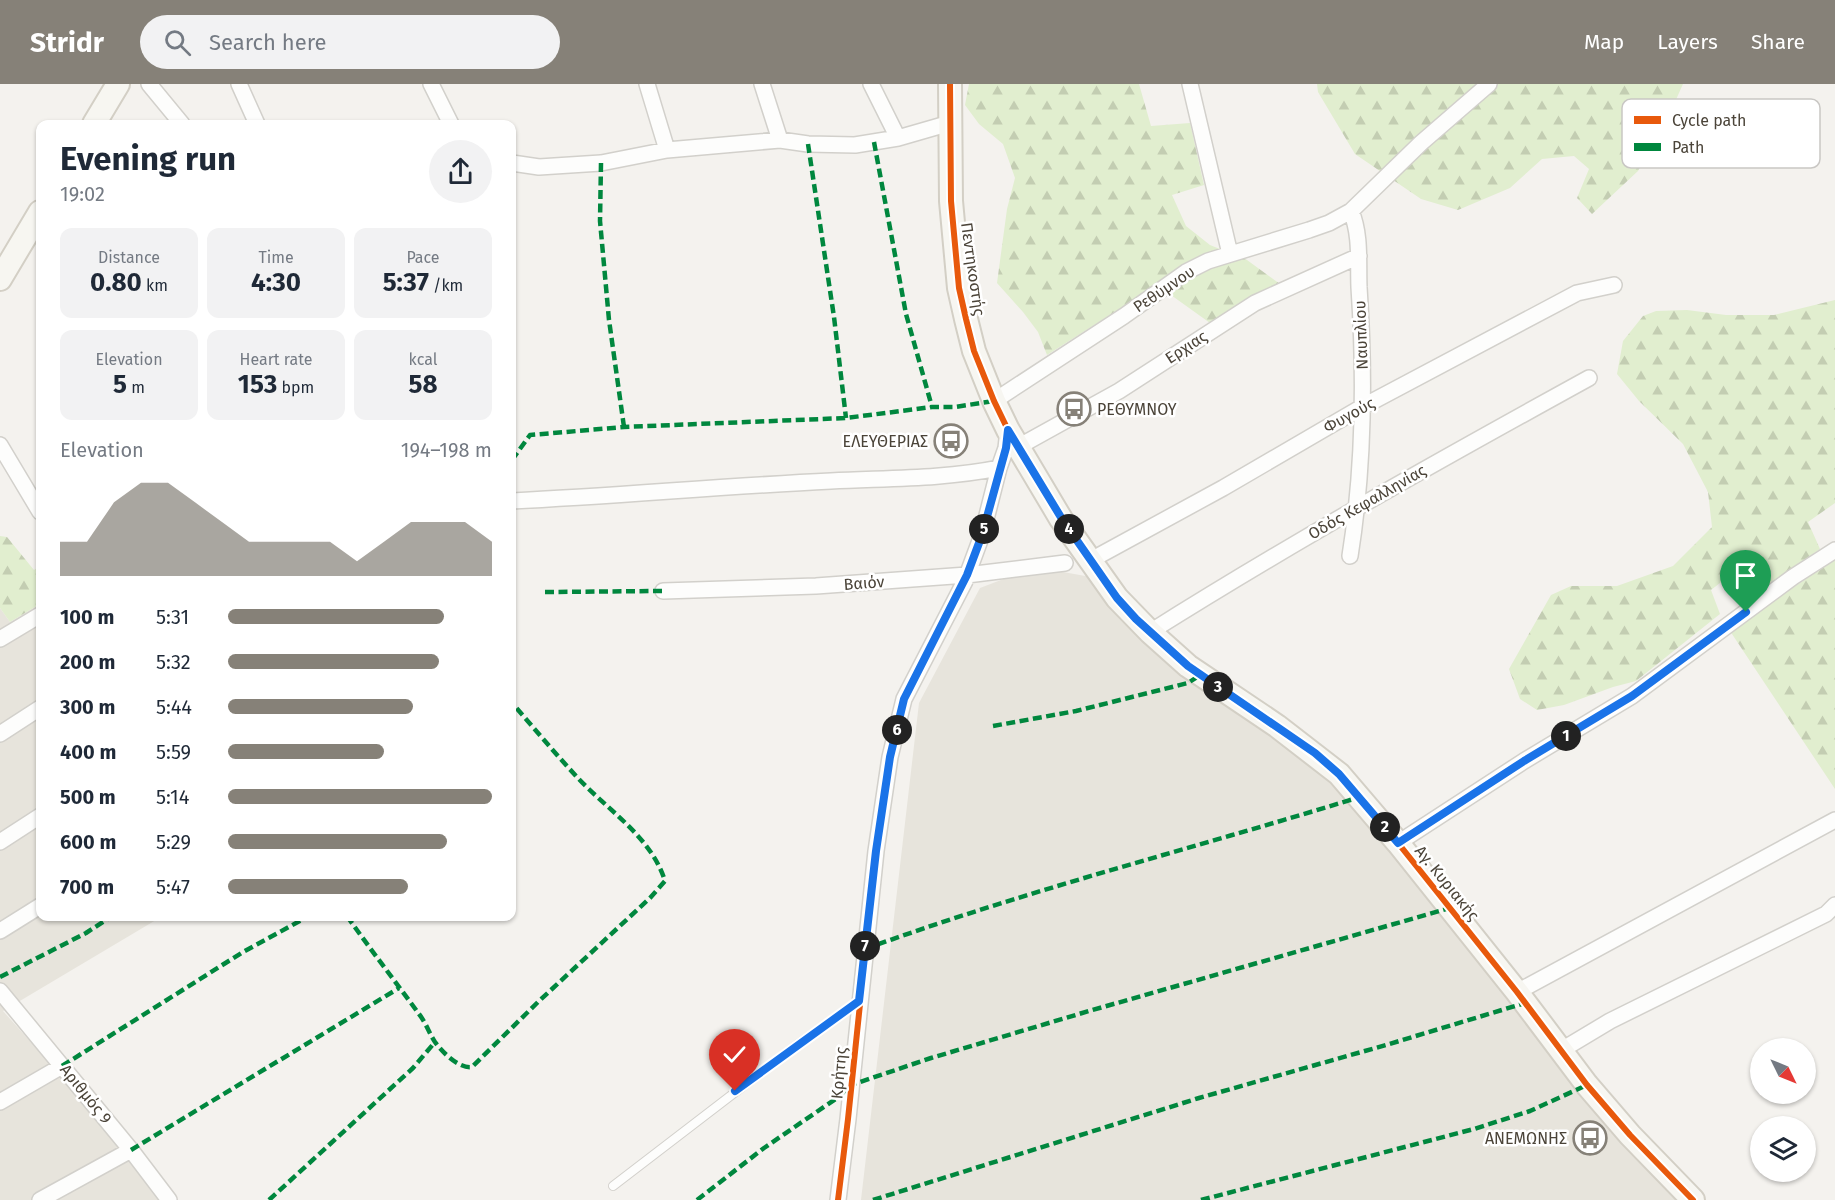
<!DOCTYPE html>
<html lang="en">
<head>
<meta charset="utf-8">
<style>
	body { margin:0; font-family:"Fira Sans",sans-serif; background:#f2f2f3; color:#1f2937; height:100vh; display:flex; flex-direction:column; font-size:22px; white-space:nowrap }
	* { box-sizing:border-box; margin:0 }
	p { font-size:20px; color:#747a83 }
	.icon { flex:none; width:33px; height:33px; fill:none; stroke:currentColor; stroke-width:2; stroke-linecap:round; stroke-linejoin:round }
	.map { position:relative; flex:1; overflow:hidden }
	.sheet { position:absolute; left:36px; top:36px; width:480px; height:801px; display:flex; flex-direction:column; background:#fff; border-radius:12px; box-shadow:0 2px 4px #0004 }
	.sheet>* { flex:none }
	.needle { width:39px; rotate:133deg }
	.tools { position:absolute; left:1750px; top:954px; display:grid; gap:12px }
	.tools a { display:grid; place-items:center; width:66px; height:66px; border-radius:50%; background:#fff; box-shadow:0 2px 4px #0004; font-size:30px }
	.pin { position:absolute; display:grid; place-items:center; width:51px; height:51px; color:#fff; margin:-62px -26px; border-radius:50% 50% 50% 0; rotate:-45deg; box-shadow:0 0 6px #0007 }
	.pin .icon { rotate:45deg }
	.km { position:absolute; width:30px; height:30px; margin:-15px; border-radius:50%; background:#222; color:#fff; font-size:16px; line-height:30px; text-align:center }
	.round { display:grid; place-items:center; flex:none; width:63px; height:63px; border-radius:32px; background:#f2f2f3 }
	.summary { display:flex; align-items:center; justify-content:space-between; height:102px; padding:0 24px }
	h1 { font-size:33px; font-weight:700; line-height:45px }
	.figures { display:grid; grid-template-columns:repeat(3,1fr); gap:9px; height:102px; padding:6px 24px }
	.figures div { display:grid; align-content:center; border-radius:12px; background:#f2f2f3; text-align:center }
	.figures b { font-size:26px; font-weight:700 }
	.figures small { font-size:16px; font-weight:400 }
	.figures p { font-size:16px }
	.chart { height:168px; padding:12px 24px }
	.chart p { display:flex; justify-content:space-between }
	.chart svg { width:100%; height:108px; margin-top:6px; fill:#868178; opacity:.7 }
	ul { padding:0 24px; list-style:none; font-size:20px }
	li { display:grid; grid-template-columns:96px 72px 1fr; align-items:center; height:45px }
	li i { height:15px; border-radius:8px; background:#868178 }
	header { display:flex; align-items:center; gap:36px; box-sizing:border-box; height:84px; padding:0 30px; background:#868178; color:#fff }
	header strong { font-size:28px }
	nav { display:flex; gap:33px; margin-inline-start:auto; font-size:21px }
	.search { width:420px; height:54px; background:#f2f2f3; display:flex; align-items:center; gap:15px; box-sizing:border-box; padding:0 21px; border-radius:33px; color:#747a83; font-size:22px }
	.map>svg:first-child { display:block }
	.residential { fill:#e7e4dc }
	.forest { fill:url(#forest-firs) }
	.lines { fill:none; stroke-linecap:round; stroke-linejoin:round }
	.lane-casing { stroke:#d2d0cb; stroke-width:10 }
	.street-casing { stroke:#d2d0cb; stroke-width:18 }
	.secondary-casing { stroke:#d3cfc5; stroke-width:26 }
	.lane { stroke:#fdfdfc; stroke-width:8 }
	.street { stroke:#fdfdfc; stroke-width:15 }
	.secondary { stroke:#f7f6f1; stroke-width:22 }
	.quiet { stroke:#00873e; stroke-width:4.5; stroke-dasharray:9 4.5; stroke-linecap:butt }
	.cycleway-casing { stroke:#fff; stroke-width:10 }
	.cycleway { stroke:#e8590c; stroke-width:6 }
	.route-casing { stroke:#fff; stroke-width:12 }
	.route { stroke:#1a73e8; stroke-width:8 }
	.labels { text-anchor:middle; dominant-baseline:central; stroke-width:5; stroke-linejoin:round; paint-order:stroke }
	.street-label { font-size:16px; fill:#4b4439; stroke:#fff }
	.poi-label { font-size:16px; fill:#4b4439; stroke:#fff; text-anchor:end }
	.key { fill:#fff; stroke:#c9c7c4; stroke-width:1.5 }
	.key-label { font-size:16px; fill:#4b4439 }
</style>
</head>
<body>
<header>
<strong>Stridr</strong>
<div class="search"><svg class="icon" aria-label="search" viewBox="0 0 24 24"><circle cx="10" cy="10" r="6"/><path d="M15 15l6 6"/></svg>Search here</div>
<nav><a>Map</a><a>Layers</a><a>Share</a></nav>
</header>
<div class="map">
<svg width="1835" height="1116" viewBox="0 0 1835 1116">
	<defs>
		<pattern id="forest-firs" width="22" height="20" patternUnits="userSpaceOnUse" patternTransform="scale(1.5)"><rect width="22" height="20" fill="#e1eecf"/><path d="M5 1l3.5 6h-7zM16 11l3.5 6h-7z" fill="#c3cdb2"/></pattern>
	</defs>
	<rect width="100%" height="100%" fill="#f4f2ee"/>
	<path class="residential" d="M1035,483L1091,493L1320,685L1699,1116H861L919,619L980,504Z
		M40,520V832L161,833L3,927L121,1059L159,1116H0V524L10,538Z"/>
	<path class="forest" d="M969,0H1139L1151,42L1190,39L1204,101L1172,111L1186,142L1210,161L1247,176L1280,200L1254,211L1210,239L1157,201L1047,271L1038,248L1023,228L997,199L1007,125L1015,94L1003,60L979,40L965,21Z
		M1317,0H1683L1670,29L1638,87L1592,130L1577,114L1589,85L1574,72L1542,75L1510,104L1458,126L1421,115L1355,70L1318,8Z
		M1835,216V419L1808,438L1820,465L1756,509L1738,485L1711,506L1720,530L1636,597L1613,603L1564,621L1537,626L1520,615L1509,585L1551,511L1571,502H1617L1673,482L1712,443L1708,408L1683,360L1639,317L1617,290L1623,257L1643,232L1656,227L1687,226L1726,231H1774Z
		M0,452L7,453L34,486L40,482V520L10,538L0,524Z
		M1835,475V705L1730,547Z"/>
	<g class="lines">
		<g class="lane-casing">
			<path id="lane" d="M613,1102L798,960L859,917"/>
		</g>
		<g class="street-casing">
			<path id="street" d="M149,0L182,40
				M239,0L257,40
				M431,0L451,40
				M647,0L667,66
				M762,0L780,56
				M871,0L898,54
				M1190,0L1230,170
				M512,79L539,83L601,79L667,66L780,56L808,60L855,61L898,54L950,39
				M994,317L1124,232L1186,188L1208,177L1309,146L1329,139L1351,127L1421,59L1489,0
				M0,361L40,428
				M1018,363L1119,307L1255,219L1359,172
				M512,417C618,412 724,402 831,397C887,394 944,395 999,384L1006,364L1008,346
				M1350,472C1364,384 1365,293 1359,203C1358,178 1361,151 1351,127
				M1091,476L1223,404L1362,323L1577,209L1614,201
				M663,507L816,502L967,491L1065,479
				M1150,548C1293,458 1440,376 1589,294
				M0,555L40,531
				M0,650L40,624
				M0,758L40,732
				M1398,759L1524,677L1632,612L1793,493L1835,466
				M0,847L40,822
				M0,907L131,1066L169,1116
				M1517,908L1835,736
				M1560,967L1610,937L1826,830L1835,821
				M0,1018L62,982
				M40,1116L131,1066
				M838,1116L848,1035L876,767L890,673L904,615L965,497L982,451L999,384"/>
		</g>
		<g class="secondary-casing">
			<path id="secondary" d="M950,0L951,117L959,204L966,235L974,267L994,317L1008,346L1061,435L1117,514L1150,548L1188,582L1277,642L1339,690L1398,759L1517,908L1587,1001L1630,1051L1693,1116
				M94,40L118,0
				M0,195L40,128"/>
		</g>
		<use href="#lane" class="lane"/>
		<use href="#street" class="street"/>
		<use href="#secondary" class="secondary"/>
		<path class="quiet" d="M874,58L906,230L932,323
			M808,60L834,233L846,334
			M601,79L600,137L609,236L624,343
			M512,376L530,351L624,343L846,334L932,323H955L994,317
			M545,508L663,507
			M993,642L1076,627L1188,599L1200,591
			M347,832C370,865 395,897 419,930C426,939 429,949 435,958C442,968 459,985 472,983L538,918L650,814L665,797C651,752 606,725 576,692C554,668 533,643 512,619
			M865,865C1027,806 1195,764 1360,713
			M0,893L86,849L112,832
			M62,982L243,868L309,832
			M131,1066L399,904
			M269,1116L413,984L435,958
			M697,1116L764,1064L837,1014L851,1001L931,974L1089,927L1450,824
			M873,1116L1199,1014L1386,961L1525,919
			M1201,1116L1474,1045L1530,1027L1587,1001"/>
		<g class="cycleway-casing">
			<path id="cycleway" d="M950,0L951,117L959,204L966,235L974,267L994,317L1008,346L1061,435L1117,514L1150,548L1188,582L1277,642L1339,690L1398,759L1517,908L1587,1001L1630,1051L1693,1116
				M838,1116L848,1035L876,767L890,673L904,615L965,497L982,451L999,384"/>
		</g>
		<use href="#cycleway" class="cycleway"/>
	</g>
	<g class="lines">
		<g class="route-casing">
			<path id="route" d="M735,1007L859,917L876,767L890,673L904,615L967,491L982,451L1006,364L1008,346L1062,435L1117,514L1136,535L1188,582L1315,669L1339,690L1398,759L1524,677L1632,612L1746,528"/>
		</g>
		<use href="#route" class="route"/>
	</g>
	<defs>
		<g id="bus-ring" transform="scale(1.725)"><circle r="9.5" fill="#fff" stroke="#868178" stroke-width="1.5"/><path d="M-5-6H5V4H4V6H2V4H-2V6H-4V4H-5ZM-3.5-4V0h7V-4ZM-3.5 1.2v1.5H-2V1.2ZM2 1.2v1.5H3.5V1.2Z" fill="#868178"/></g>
	</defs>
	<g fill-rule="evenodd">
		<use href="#bus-ring" x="1074" y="325"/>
		<use href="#bus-ring" x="951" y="357"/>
		<use href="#bus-ring" x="1590" y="1054"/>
	</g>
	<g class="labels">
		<g class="street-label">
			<text transform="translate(973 185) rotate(82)">Πεντηκοστής</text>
			<text transform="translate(1164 205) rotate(-34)">Ρεθύμνου</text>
			<text transform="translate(1361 251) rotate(-92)">Ναυπλίου</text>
			<text transform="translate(1186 263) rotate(-33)">Ερχιας</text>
			<text transform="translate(1349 331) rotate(-29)">Φυγούς</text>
			<text transform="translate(1367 418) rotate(-30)">Οδός Κεφαλληνίας</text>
			<text transform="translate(864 499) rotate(-4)">Βαιόν</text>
			<text transform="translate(1447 799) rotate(51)">Αγ. Κυριακής</text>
			<text transform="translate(839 989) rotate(-85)">Κρήτης</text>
			<text transform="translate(86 1010) rotate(51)">Αριθμός 9</text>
		</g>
		<g class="poi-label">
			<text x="1097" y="325" text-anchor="start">ΡΕΘΥΜΝΟΥ</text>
			<text x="928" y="357">ΕΛΕΥΘΕΡΙΑΣ</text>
			<text x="1567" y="1054">ΑΝΕΜΩΝΗΣ</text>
		</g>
	</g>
	<rect x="1622" y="15" width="198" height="69" rx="9" class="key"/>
	<rect x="1634" y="32" width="27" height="8" fill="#e8590c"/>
	<rect x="1634" y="59" width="27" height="8" fill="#00873e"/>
	<g class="key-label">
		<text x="1672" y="42">Cycle path</text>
		<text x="1672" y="69">Path</text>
	</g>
</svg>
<div class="tools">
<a><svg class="needle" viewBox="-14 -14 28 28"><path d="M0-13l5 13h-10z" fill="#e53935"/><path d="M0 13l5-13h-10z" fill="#747a83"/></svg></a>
<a><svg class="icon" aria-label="layers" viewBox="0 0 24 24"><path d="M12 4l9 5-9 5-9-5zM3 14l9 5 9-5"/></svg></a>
</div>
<div class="pin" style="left:1746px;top:528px;background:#1e9e55"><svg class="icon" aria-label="arrive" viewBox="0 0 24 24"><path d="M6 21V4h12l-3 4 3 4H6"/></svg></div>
<div class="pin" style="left:735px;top:1007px;background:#d93025"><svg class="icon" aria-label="check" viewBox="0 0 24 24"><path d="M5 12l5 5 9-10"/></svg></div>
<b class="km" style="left:1566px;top:652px">1</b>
<b class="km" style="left:1385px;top:743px">2</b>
<b class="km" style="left:1218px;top:603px">3</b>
<b class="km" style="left:1069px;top:445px">4</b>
<b class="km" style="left:984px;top:445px">5</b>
<b class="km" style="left:897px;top:646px">6</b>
<b class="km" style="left:865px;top:862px">7</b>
<section class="sheet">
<div class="summary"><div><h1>Evening run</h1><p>19:02</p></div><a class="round"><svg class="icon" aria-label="share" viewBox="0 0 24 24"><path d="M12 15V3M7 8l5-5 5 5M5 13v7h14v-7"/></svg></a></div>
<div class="figures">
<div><p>Distance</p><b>0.80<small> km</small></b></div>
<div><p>Time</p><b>4:30</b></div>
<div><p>Pace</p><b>5:37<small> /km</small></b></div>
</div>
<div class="figures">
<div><p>Elevation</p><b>5<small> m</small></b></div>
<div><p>Heart rate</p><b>153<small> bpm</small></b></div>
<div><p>kcal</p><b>58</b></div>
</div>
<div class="chart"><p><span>Elevation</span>194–198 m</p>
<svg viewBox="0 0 160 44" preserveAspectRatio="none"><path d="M0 44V30L10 30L20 14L30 6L40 6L50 14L60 22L70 30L80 30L90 30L100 30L110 38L120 30L130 22L140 22L150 22L160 30V44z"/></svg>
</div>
<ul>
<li><b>100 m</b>5:31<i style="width:82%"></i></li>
<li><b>200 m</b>5:32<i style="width:80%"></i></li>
<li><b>300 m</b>5:44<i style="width:70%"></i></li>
<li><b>400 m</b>5:59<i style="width:59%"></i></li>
<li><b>500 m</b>5:14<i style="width:100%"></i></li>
<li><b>600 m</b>5:29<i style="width:83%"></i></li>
<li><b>700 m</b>5:47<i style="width:68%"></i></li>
</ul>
</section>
</div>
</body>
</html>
